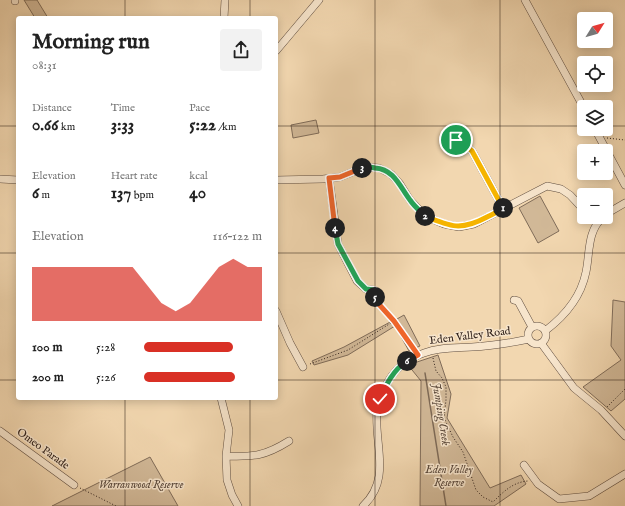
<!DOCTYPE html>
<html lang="en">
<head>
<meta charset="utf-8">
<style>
	body { margin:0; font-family:"IM FELL English",serif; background:#f2f2f2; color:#222; height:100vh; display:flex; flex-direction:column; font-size:15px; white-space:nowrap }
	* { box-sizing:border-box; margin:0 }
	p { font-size:13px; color:#767676 }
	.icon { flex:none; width:22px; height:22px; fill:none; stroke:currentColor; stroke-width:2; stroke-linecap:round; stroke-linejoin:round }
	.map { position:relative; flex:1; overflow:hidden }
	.drawer { position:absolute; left:16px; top:16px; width:262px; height:384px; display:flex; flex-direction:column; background:#fff; border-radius:4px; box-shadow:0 2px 10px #0003 }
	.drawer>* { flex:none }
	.needle { width:26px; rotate:53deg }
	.buttons { position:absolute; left:577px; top:12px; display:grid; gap:8px }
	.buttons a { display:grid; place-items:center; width:36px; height:36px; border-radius:4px; background:#fff; box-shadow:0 2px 10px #0003; font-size:20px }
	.pin { position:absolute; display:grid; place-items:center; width:34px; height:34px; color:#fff; margin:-17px; border:2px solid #fff; border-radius:50%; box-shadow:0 1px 4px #0007 }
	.km { position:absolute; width:20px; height:20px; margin:-10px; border-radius:50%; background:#222; color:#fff; font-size:11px; line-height:20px; text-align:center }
	.round { display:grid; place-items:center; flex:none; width:42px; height:42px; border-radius:4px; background:#f2f2f2 }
	.overview { display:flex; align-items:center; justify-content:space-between; height:68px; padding:0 16px }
	h1 { font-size:22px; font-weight:700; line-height:30px }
	.stats { display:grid; grid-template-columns:repeat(3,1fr); gap:6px; height:68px; padding:4px 16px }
	.stats div { display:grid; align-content:center }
	.stats b { font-size:17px; font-weight:700 }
	.stats small { font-size:11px; font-weight:400 }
	.stats p { font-size:11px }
	.chart { height:112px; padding:8px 16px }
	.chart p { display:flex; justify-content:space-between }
	.chart svg { width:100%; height:72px; margin-top:4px; fill:#d93025; opacity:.7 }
	ul { padding:0 16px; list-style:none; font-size:13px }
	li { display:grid; grid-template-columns:64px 48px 1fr; align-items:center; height:30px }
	li i { height:10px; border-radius:5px; background:#d93025 }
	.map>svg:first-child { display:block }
	.green { fill:#d1b897; stroke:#806c59 }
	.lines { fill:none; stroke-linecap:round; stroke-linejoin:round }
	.stream { stroke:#7d6956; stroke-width:1.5 }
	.minor-casing { stroke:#604e40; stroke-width:8 }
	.path { stroke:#30211b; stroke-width:1; stroke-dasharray:1 2; stroke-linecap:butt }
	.minor { stroke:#f7e5cc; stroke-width:7 }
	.split-1-casing { stroke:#fff; stroke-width:8 }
	.split-2-casing { stroke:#fff; stroke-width:8 }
	.split-3-casing { stroke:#fff; stroke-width:8 }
	.split-4-casing { stroke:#fff; stroke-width:8 }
	.split-5-casing { stroke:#fff; stroke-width:8 }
	.split-6-casing { stroke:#fff; stroke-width:8 }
	.split-7-casing { stroke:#fff; stroke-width:8 }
	.split-1 { stroke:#f5b400; stroke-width:5 }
	.split-2 { stroke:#f5b400; stroke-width:5 }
	.split-3 { stroke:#22a559; stroke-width:5 }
	.split-4 { stroke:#f0652b; stroke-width:5 }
	.split-5 { stroke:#22a559; stroke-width:5 }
	.split-6 { stroke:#f0652b; stroke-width:5 }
	.split-7 { stroke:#22a559; stroke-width:5 }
	.grid { fill:none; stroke:#30211b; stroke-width:1; stroke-opacity:0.55 }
	.labels { text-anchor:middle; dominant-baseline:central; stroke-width:3; stroke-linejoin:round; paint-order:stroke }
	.street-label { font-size:11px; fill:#30211b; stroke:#f7e5cc }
	.park-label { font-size:11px; font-style:italic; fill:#58473a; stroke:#f7e5cc }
	.water-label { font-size:12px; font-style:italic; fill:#5d4b3d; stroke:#f7e5cc }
</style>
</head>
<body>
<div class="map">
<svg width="625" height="506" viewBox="0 0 625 506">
	<rect width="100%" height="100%" fill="#f2d7b0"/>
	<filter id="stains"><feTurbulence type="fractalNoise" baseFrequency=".005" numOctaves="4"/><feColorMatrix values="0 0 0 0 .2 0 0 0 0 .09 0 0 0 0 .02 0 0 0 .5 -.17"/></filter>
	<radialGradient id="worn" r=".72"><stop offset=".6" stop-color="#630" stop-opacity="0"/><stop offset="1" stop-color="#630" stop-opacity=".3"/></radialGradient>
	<path class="green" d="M24,0H37L48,18H35Z
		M316,120L319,133L293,138L291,125Z
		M540,196L559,231L538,243L519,208Z
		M370,300H377L397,319L404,315L420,346L409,351L395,326L348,355L314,365L312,361L344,347L392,321Z
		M613,300L625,302V399L611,411L583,387L621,360L611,346Z
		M438,355L451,394L447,418L490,488L521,475L526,484L494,506H420L421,381L408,365Z
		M150,457L178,506H52Z"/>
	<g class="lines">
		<path class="stream" d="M425,373L446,506"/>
		<g class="minor-casing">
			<path id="minor" d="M525,0L584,108
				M15,1V0
				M224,18L225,0
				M276,51L319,0
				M595,129L625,185
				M455,140L466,146L472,151L503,208
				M329,178L338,244L357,281L366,289L374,290
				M0,179L18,180
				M276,180L323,179L340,177L365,167L379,168L391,174L400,184L410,200L425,216L444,224L459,227L474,224L547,186L561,189L570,195L584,210
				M606,214L625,203
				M514,300L518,301L532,327
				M276,311L290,343L303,367
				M528 335a9 9 0 1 1 18 0a9 9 0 1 1-18 0Z
				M545,331C565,316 581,297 586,272C590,253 587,231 603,217
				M541,343L574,388L601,410L625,436
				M221,398L229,430L226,456L227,480L232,495L238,506
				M0,431L74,485
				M226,456C254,457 265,456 289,441
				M524,465L538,484L559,499L589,496L625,474
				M363,506C392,479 374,445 377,411C378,400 383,390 389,380C397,367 409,358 424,353C439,347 456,348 472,347C491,346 510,343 529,339"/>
		</g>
		<path class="path" d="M607,138L625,140
			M375,296L376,301L394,321L414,350
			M433,358L436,371L442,378L446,387V400L444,418L453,437L463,452L476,490L483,497L493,502C503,492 513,482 528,481
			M310,364L348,350L394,321
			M607,407L625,389
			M80,488L116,506"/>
		<use href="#minor" class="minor"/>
	</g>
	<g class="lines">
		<g class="split-1-casing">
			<path id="split-1" d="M456,140L466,146L472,151L503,208"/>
		</g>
		<g class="split-2-casing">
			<path id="split-2" d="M425,216C451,227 461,231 487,217C493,214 500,211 503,208"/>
		</g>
		<g class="split-3-casing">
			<path id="split-3" d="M362,168C366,166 370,167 375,168C394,169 400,187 410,200C414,206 420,211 425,216"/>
		</g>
		<g class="split-4-casing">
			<path id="split-4" d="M335,228L329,178L340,177L362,168"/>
		</g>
		<g class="split-5-casing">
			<path id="split-5" d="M335,228L338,244L358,281L366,289L374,290L375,297"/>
		</g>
		<g class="split-6-casing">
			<path id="split-6" d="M375,297L376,301L394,321L418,355L407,361"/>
		</g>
		<g class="split-7-casing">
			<path id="split-7" d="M380,399C386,385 393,370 407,361"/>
		</g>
		<use href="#split-1" class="split-1"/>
		<use href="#split-2" class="split-2"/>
		<use href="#split-3" class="split-3"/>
		<use href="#split-4" class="split-4"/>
		<use href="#split-5" class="split-5"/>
		<use href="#split-6" class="split-6"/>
		<use href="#split-7" class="split-7"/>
	</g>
	<path class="grid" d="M125,0V18M250,0V18M375,0V506M500,0V506M0,126H18M276,126H584M606,126H625M0,253H18M276,253H625M0,380H18M276,380H625M125,398V506M250,398V506"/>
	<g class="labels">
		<g class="street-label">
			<text transform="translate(470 336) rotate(-7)">Eden Valley Road</text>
			<text transform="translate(43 449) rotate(36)">Omeo Parade</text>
		</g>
		<g class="park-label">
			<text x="449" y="470">Eden Valley<tspan x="449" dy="13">Reserve</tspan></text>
			<text x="141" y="485">Warranwood Reserve</text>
		</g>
		<g class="water-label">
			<text transform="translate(441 414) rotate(81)">Jumping Creek</text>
		</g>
	</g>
	<rect width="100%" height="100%" filter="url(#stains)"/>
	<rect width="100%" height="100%" fill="url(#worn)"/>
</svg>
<div class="buttons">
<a><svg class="needle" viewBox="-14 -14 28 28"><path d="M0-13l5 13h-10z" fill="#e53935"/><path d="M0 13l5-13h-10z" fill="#767676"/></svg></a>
<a><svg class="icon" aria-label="locate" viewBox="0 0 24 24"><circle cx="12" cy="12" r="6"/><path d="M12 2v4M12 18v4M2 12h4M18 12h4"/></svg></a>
<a><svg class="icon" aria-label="layers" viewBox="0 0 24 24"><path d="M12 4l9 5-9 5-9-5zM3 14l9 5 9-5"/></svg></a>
<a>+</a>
<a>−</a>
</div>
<div class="pin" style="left:456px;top:140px;background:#1e9e55"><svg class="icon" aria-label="arrive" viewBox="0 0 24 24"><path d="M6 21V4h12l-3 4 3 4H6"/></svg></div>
<div class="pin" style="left:380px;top:399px;background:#d93025"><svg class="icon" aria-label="check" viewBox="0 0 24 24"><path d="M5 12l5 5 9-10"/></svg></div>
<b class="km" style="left:503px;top:208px">1</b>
<b class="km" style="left:425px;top:216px">2</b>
<b class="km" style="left:362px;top:168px">3</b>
<b class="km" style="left:335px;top:228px">4</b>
<b class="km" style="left:375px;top:297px">5</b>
<b class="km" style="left:407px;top:361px">6</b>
<section class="drawer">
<div class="overview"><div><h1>Morning run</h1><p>08:31</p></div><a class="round"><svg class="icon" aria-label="share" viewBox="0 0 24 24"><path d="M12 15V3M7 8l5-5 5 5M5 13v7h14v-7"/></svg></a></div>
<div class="stats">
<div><p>Distance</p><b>0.66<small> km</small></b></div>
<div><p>Time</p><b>3:33</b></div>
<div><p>Pace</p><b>5:22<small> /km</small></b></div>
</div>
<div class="stats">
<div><p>Elevation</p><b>6<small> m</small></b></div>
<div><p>Heart rate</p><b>137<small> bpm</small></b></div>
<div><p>kcal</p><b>40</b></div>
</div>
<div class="chart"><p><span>Elevation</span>116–122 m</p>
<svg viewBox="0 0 160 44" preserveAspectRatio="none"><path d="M0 44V11L10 11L20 11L30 11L40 11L50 11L60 11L70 11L80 22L90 33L100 38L110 33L120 22L130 11L140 6L150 11L160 11V44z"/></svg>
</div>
<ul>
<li><b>100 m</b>5:28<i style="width:75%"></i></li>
<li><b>200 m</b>5:26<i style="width:77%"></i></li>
</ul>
</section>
</div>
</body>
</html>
